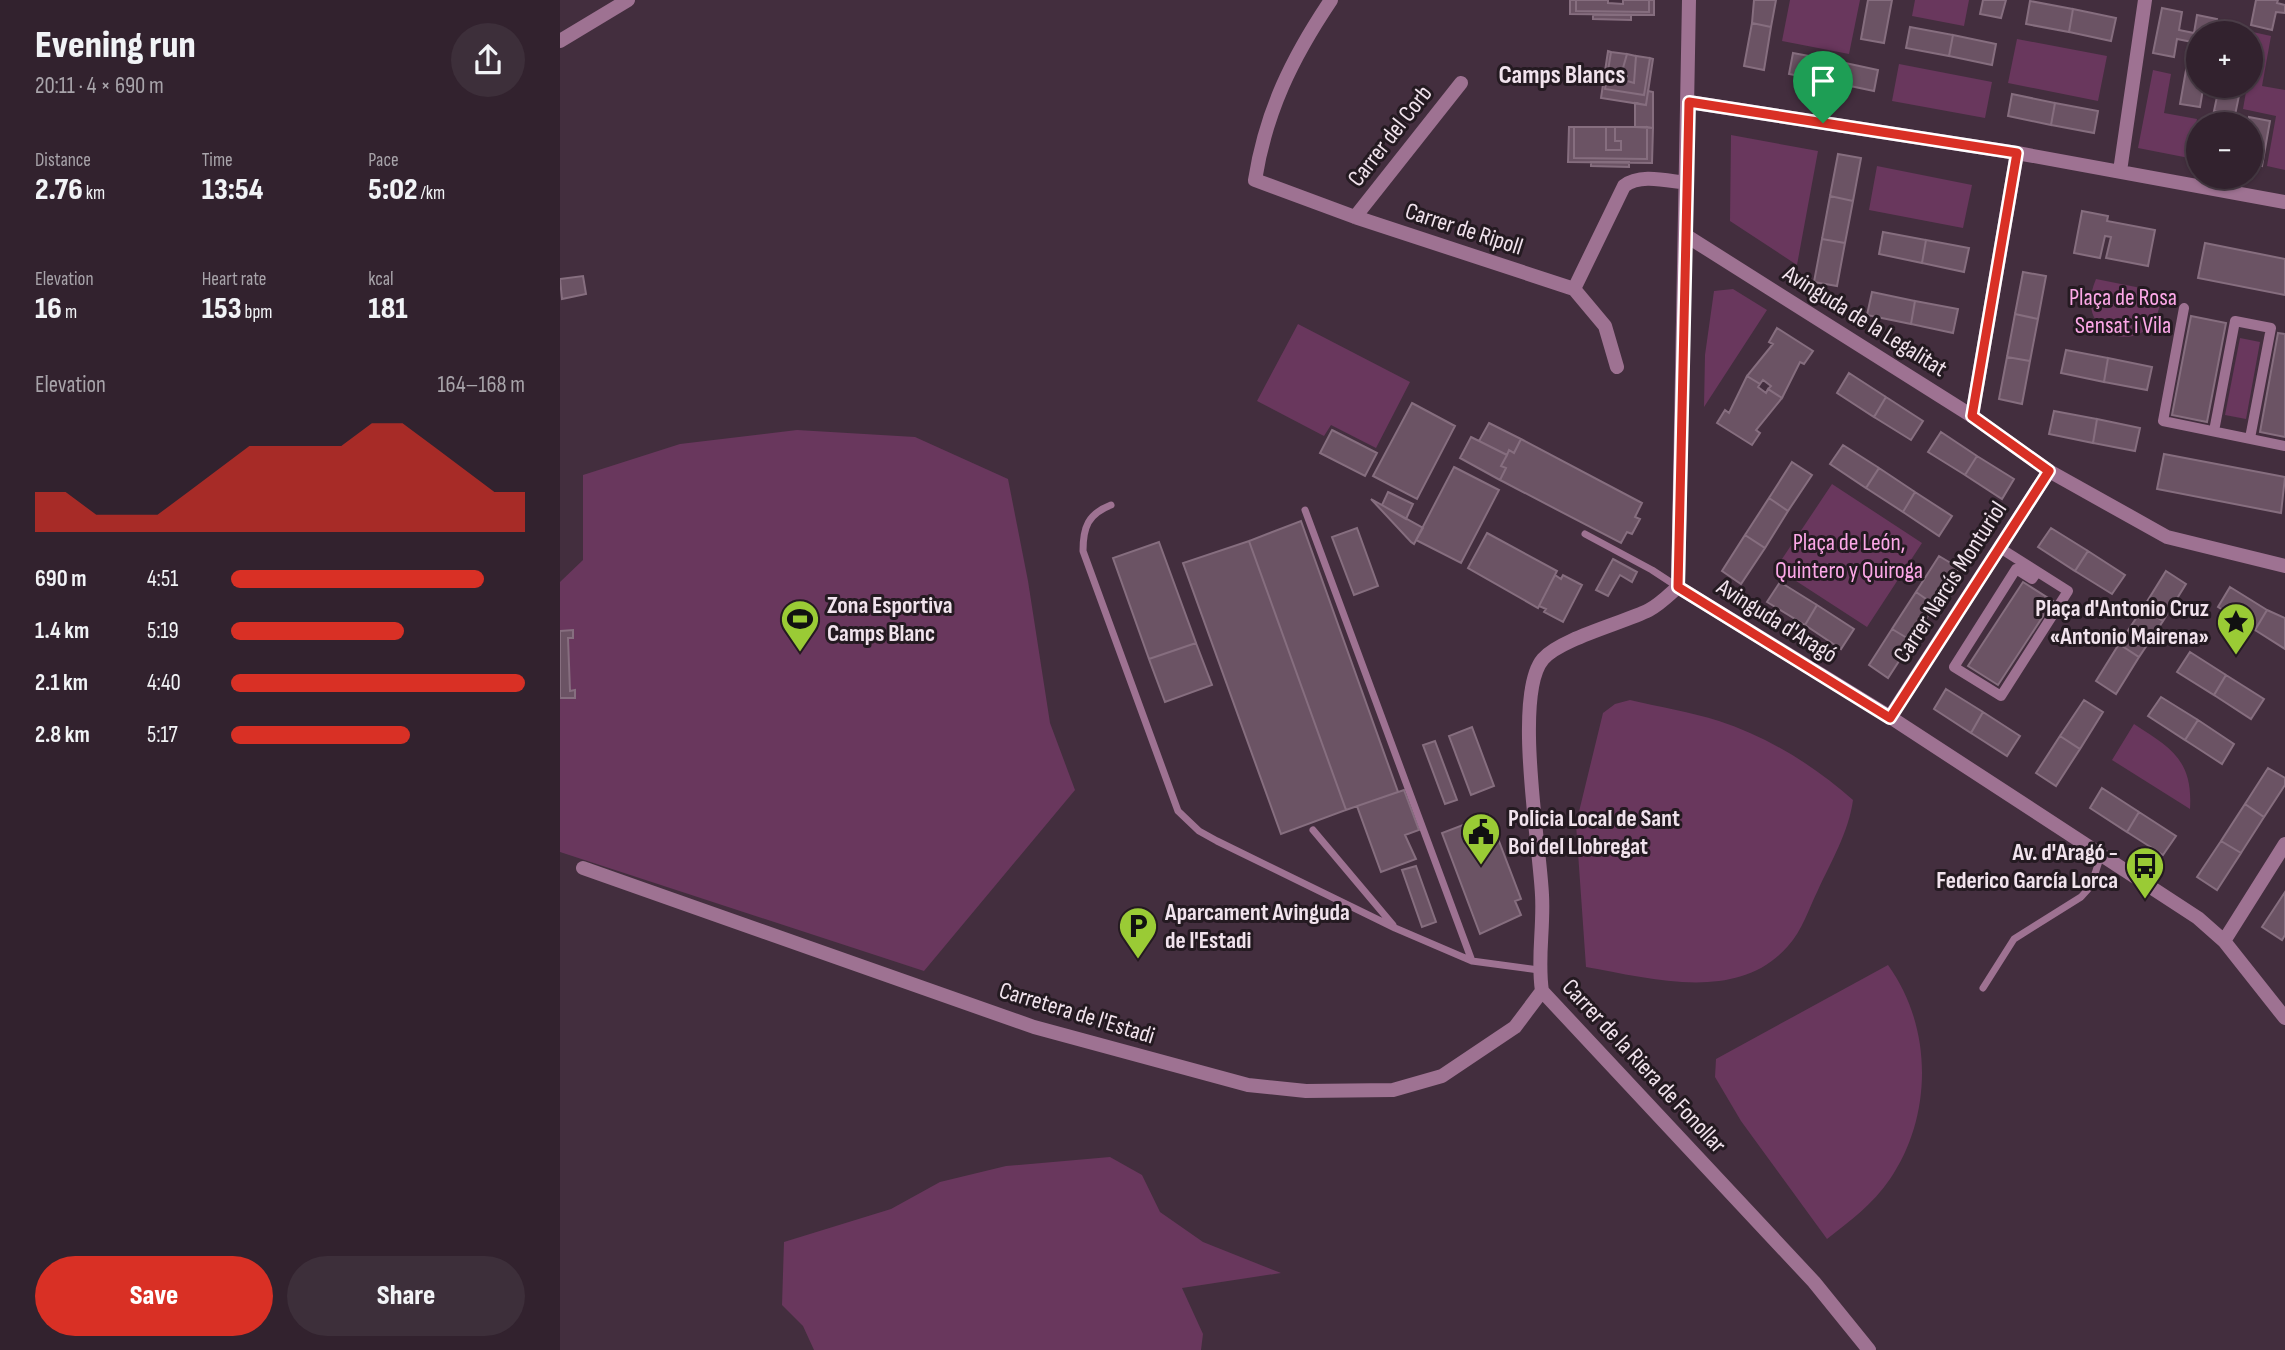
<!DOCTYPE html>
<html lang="en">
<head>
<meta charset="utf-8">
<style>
	body { margin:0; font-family:"Sofia Sans Condensed",sans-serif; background:#3d2f3a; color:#f1f3f6; height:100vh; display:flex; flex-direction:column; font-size:26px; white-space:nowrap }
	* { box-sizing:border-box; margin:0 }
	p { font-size:23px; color:#a8a4aa }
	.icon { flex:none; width:38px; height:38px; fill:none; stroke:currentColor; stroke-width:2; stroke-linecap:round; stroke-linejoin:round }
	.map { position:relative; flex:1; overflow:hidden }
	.details { display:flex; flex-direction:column; background:#32222e; width:560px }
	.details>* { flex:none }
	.tools { position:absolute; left:1626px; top:21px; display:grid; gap:14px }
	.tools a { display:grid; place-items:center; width:77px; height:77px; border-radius:50%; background:#32222e; box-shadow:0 2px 5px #0004,0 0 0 2px #4d3f4a; font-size:35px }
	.pin { position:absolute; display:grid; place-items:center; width:60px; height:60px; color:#fff; margin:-72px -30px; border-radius:50% 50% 50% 0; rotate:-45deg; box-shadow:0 0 7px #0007 }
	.pin .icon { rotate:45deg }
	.round { display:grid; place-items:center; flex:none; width:74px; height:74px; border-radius:37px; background:#3d2f3a }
	.headline { display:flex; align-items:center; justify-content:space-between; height:119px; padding:0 35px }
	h1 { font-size:38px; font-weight:800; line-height:52px }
	.stats { display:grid; grid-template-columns:repeat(3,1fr); gap:10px; height:119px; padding:7px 35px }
	.stats div { display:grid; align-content:center }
	.stats b { font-size:30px; font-weight:800 }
	.stats small { font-size:19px; font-weight:400 }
	.stats p { font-size:19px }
	.chart { height:196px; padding:14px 35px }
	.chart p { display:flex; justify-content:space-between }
	.chart svg { width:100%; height:126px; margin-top:7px; fill:#d93025; opacity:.7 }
	.cta { display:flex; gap:14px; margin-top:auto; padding:14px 35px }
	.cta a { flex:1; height:80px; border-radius:42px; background:#d93025; color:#fff; font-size:28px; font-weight:800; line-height:80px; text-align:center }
	.cta a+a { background:#3d2f3a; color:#f1f3f6 }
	ul { padding:0 35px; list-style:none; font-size:23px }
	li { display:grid; grid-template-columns:112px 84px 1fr; align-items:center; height:52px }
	li i { height:18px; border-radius:9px; background:#d93025 }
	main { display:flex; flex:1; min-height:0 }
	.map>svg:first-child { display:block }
	.green { fill:#69375d }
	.building { fill:#6b5364; stroke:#866e7f; stroke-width:2 }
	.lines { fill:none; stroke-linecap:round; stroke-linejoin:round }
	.service { stroke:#9e7292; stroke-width:7 }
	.pedestrian { stroke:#9e7292; stroke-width:10 }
	.minor { stroke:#9e7292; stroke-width:14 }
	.route-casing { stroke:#fff; stroke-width:14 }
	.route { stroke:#d93025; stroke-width:9 }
	.labels { text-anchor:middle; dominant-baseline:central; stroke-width:6; stroke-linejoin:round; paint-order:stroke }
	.street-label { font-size:24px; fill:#f1e3ed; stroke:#241a21 }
	.park-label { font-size:24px; fill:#fda8e8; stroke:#241a21 }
	.poi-label { font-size:24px; font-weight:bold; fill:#f1e3ed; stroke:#241a21; text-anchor:start }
	.neighbourhood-label { font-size:26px; font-weight:bold; fill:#f1e3ed; stroke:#241a21 }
</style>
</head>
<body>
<main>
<section class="details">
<div class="headline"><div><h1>Evening run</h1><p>20:11 · 4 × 690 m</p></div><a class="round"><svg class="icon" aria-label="share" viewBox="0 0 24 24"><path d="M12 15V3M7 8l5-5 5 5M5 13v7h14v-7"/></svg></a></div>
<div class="stats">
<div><p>Distance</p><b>2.76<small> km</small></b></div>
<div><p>Time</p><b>13:54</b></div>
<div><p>Pace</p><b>5:02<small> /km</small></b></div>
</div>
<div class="stats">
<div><p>Elevation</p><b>16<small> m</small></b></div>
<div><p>Heart rate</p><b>153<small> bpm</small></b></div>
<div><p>kcal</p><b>181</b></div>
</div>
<div class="chart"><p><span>Elevation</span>164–168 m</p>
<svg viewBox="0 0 160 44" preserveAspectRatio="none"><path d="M0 44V30L10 30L20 38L30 38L40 38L50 30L60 22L70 14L80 14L90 14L100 14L110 6L120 6L130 14L140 22L150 30L160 30V44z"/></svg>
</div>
<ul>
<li><b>690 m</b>4:51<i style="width:86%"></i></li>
<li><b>1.4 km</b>5:19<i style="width:59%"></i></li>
<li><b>2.1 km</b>4:40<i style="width:100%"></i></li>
<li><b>2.8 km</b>5:17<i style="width:61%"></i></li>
</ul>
<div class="cta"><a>Save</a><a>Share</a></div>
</section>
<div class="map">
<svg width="1725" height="1350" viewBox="0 0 1725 1350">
	<rect width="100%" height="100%" fill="#432e3e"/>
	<path class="green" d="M1230,0H1300L1289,54L1222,41Z
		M1355,0H1409L1404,26L1352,16Z
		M1688,31L1711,36L1702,86L1725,90V170L1707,166L1716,116L1683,109L1687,86H1690L1693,53Z
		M1457,39L1547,56L1538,101L1448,83Z
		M1339,64L1432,82L1425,118L1332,101Z
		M1593,70L1611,74L1604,113L1637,119L1629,158L1578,148Z
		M1171,135L1258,151L1237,265L1170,221Z
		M1317,166L1412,185L1403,228L1309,210Z
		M1536,279L1601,292C1601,363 1508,343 1536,279Z
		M1173,289L1207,310L1144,407L1145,355L1154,291Z
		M738,324L850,382L816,448L771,425L764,436L697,401Z
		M1680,338L1700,342L1686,419L1665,415Z
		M237,430L355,437L448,479L468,581L490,723L515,790L364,971L0,852V582L23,560V475L120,444Z
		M1272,484L1362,543L1307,627L1216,568Z
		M1070,700C1099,707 1131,712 1159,721C1208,737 1255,766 1293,800C1289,831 1271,862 1258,890C1249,908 1242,931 1228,946C1178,1004 1090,978 1026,967L1016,824L1043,713L1055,704Z
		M1574,724C1611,748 1633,760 1630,809L1552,760Z
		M1328,965C1373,1027 1373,1116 1330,1179C1313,1204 1290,1221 1267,1239L1181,1121L1155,1077L1156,1059Z
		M550,1157L582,1175L600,1212L643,1242L721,1273L622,1288L643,1334L641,1350H254L243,1326L222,1305L224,1242L331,1209L380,1182L446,1166Z"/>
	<path class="building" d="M1010,0H1016V11L1089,12V0H1094V15L1010,14Z
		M1016,0H1048V3L1063,4V0H1089V12L1016,11Z
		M1194,0H1216L1211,27L1192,23Z
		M1308,0H1332L1324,43L1301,39Z
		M1423,0H1446L1441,18L1420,14Z
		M1696,0H1718L1717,3L1725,5V13L1716,12L1712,30L1691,25Z
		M1470,1L1513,9L1509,32L1466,24Z
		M1602,8L1622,12L1619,30L1634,33L1637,15L1657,19L1655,33H1638V61L1628,59L1632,42L1617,39L1614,57L1593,53Z
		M1513,9L1556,18L1551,41L1509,32Z
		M1033,15H1071V20L1033,19Z
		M1192,23L1211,27L1204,70L1184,66Z
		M1350,27L1393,35L1389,56L1346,48Z
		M1393,35L1436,44L1432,65L1389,56Z
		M1048,51L1051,52L1045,89L1084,95L1090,58L1093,59L1086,105L1041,98Z
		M1051,52L1067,54L1061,75L1067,76V81L1074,83L1076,56L1090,58L1084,95L1045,89Z
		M1233,53L1276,61L1271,82L1229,74Z
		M1067,54L1076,56L1074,83L1067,81V76L1061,75Z
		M1628,59L1638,61V86H1681L1675,115L1654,111L1658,92L1643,89L1640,107L1620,104Z
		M1276,61L1318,70L1314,91L1271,82Z
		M1088,91L1093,92V128L1075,127V103L1086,105Z
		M1452,94L1495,103L1491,125L1448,116Z
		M1495,103L1538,111L1534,133L1491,125Z
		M1654,111L1675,115L1673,124H1651Z
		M1689,117L1710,121L1702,166L1690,163Z
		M1009,127H1014V158L1087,159V127L1093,128L1092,163L1008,162Z
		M1014,127H1046V150H1061V141H1055V127H1087V159L1014,158Z
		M1046,127H1055V141H1061V150H1046Z
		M1278,154L1301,158L1293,201L1270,196Z
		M1031,162H1069V167L1031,166Z
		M1270,196L1293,201L1285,243L1262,239Z
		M1522,211L1548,216L1547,221L1595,230L1588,266L1546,258L1551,237L1545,236L1540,258L1514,253Z
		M1323,232L1366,240L1362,263L1319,254Z
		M1262,239L1285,243L1277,286L1254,282Z
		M1366,240L1409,248L1404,272L1362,263Z
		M1645,243L1725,259V295L1638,278Z
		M1463,272L1486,276L1478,319L1455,314Z
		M23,276L26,294L2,299L0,279Z
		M1312,292L1355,301L1351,324L1307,315Z
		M1355,301L1398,309L1393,333L1351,324Z
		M1455,314L1478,319L1470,361L1447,357Z
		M1631,316L1666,323L1647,422L1612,415Z
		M1217,328L1253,351L1244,364L1240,362L1222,398L1208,389L1211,386L1203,380L1200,384L1187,376L1213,344L1209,342Z
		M1718,333L1725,334V437L1700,432Z
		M1506,350L1548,358L1544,382L1501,373Z
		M1447,357L1470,361L1462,404L1439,399Z
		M1548,358L1592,367L1587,390L1544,382Z
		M1289,373L1326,397L1314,417L1277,393Z
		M1187,376L1200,384L1198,387L1206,393L1208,389L1222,398L1196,430L1200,433L1192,445L1157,423L1165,410L1169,413Z
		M1326,397L1363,421L1351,440L1314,417Z
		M852,403L895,426L857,499L813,476Z
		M1494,411L1537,419L1533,443L1489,434Z
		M1537,419L1580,428L1575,451L1533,443Z
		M929,423L961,439L954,453L949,450L947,455L919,441Z
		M772,430L817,453L805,476L760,453Z
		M1381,432L1417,456L1405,475L1368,452Z
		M911,437L947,455L941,466L946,468L940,480L900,458Z
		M961,439L1082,503L1075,517L1080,519L1072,534L1067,532L1061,543L940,480L946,468L941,466L947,455L949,450L954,453Z
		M1283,445L1319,468L1306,488L1270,464Z
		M1604,454L1725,477L1721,513L1597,489Z
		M1417,456L1454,479L1442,499L1405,475Z
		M1232,462L1252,475L1228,511L1209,498Z
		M894,467L939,490L901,563L856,540Z
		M1319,468L1355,492L1343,512L1306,488Z
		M828,492L853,504L846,519L822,505Z
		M1355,492L1392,516L1379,536L1343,512Z
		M1209,498L1228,511L1205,548L1185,535Z
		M811,499L863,528L854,544L851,542Z
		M741,521L838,792L786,810L689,541Z
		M797,528L818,586L794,595L772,537Z
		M1491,528L1528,551L1515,571L1478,547Z
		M927,533L997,571L978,608L908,568Z
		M1185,535L1205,548L1181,584L1162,571Z
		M689,541L786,810L721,834L623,563Z
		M599,542L636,643L589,659L553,558Z
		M1528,551L1565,575L1552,594L1515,571Z
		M1379,556L1399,568L1375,605L1356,592Z
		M1053,559L1077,572L1072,582L1060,575L1048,596L1036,590Z
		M1606,571L1626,584L1603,621L1583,608Z
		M995,575L1001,579L1003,575L1022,585L1003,622L984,612L986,609L979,606Z
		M1220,582L1257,605L1245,625L1207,602Z
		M1463,582L1493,601L1438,685L1408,666Z
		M1670,587L1707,610L1695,630L1658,607Z
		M1356,592L1375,605L1352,641L1332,629Z
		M1257,605L1294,629L1281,649L1245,625Z
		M1583,608L1603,621L1579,657L1559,644Z
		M1707,610L1725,618V649L1695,630Z
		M1332,629L1352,641L1328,678L1309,665Z
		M13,630V638H8L10,691L15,690V698H0V631Z
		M636,643L652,685L605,702L589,659Z
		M1559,644L1579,657L1556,694L1536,681Z
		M1630,652L1666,675L1654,695L1617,672Z
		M1666,675L1704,699L1691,719L1654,695Z
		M1386,689L1423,712L1411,733L1374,709Z
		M1601,697L1638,720L1625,740L1588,716Z
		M1524,700L1543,712L1520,749L1500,736Z
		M1423,712L1460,736L1447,756L1411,733Z
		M1638,720L1674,744L1662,764L1625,740Z
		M912,727L934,786L911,795L889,736Z
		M1500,736L1520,749L1496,786L1476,773Z
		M875,741L897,800L885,804L863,745Z
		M1708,768L1725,778V785L1704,817L1685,804Z
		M1542,788L1579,812L1567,832L1530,808Z
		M844,790L859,830L845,835L856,859L821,872L797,806Z
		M1685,804L1704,817L1681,853L1661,841Z
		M1579,812L1616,836L1603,855L1567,832Z
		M929,815L961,899L955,901L961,915L920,934L882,833Z
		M1661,841L1681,853L1657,890L1637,877Z
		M856,866L876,922L862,927L842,870Z
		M1725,892V935L1722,940L1702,927Z"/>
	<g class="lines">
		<path class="service" d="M551,505C528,514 523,527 523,551L618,811L639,831L657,841L835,928L912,961L979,970
			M745,510L912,961
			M1025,534L1092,570L1118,587
			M753,830L833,925
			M1423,988L1454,939L1521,897L1531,886L1541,855"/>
		<path class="pedestrian" d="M1624,308L1603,421L1725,446
			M1654,431L1675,321L1711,328L1690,438
			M1440,548L1508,591L1441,696L1394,667L1456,569L1472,579L1477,572"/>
		<path class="minor" d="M771,0C732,58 706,111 695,180L795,217L1014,289L1045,326L1057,367
			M0,41L68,0
			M1129,102L1457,153L1725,202
			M1560,171L1585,0
			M795,217L901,83
			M1125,235L1412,416L1489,471L1607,537L1725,566
			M1014,289L1064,186C1080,173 1108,181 1127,183
			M1412,416L1457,153
			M1118,587C1109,595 1099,605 1089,610C1063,623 1000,639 983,659C953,694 980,846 982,895C984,928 977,959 982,991L1254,1282L1309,1350
			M1118,587L1330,717L1638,918L1664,941L1725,1018
			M1118,587L1129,0
			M1330,717L1489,471
			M23,868L474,1027L688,1085L746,1091L833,1090L882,1076L955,1027L982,991
			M1664,941L1725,844"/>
	</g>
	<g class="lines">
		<g class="route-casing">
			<path id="route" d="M1129,102L1457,153L1412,416L1489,471L1330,718L1118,587Z"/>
		</g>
		<use href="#route" class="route"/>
	</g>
	<defs>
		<g id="stadium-pin" transform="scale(2.0125)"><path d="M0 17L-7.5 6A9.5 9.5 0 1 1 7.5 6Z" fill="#9acb35" stroke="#241a21"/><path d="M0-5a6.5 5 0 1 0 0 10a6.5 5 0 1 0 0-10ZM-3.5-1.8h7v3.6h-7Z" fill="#111"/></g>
		<g id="sight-pin" transform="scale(2.0125)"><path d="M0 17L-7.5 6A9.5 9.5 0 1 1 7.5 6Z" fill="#9acb35" stroke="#241a21"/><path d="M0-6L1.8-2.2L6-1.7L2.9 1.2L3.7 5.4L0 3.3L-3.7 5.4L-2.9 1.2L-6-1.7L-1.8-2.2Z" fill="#111"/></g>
		<g id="civic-pin" transform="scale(2.0125)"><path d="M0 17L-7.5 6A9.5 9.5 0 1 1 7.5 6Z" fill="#9acb35" stroke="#241a21"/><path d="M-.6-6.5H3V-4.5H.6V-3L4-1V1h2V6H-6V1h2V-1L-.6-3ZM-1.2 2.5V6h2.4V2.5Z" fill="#111"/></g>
		<g id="bus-pin" transform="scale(2.0125)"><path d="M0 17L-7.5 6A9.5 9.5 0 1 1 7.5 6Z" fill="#9acb35" stroke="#241a21"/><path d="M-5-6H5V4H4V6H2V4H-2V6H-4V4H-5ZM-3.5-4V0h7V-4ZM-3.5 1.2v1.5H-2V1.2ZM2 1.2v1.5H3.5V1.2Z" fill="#111"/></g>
		<g id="parking-pin" transform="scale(2.0125)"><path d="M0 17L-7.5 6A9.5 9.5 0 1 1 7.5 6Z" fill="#9acb35" stroke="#241a21"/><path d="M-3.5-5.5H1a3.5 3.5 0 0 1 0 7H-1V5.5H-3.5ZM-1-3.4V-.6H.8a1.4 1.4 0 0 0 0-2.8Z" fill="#111"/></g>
	</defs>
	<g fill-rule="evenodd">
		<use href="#stadium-pin" x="240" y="619"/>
		<use href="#sight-pin" x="1676" y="622"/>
		<use href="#civic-pin" x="921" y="832"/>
		<use href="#bus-pin" x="1585" y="866"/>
		<use href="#parking-pin" x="578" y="926"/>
	</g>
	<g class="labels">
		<g class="street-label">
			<text transform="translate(830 136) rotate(-52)">Carrer del Corb</text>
			<text transform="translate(904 229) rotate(18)">Carrer de Ripoll</text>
			<text transform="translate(1305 321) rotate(32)">Avinguda de la Legalitat</text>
			<text transform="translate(1390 582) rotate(-57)">Carrer Narcís Monturiol</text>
			<text transform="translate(1217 621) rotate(32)">Avinguda d'Aragó</text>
			<text transform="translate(517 1013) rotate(17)">Carretera de l'Estadi</text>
			<text transform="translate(1084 1066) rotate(47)">Carrer de la Riera de Fonollar</text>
		</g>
		<g class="park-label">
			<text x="1563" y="297">Plaça de Rosa<tspan x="1563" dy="28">Sensat i Vila</tspan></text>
			<text x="1289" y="542">Plaça de León,<tspan x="1289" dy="28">Quintero y Quiroga</tspan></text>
		</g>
		<g class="poi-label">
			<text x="267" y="605">Zona Esportiva<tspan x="267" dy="28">Camps Blanc</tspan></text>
			<text x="1649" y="608" text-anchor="end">Plaça d'Antonio Cruz<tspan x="1649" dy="28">«Antonio Mairena»</tspan></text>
			<text x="948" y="818">Policia Local de Sant<tspan x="948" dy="28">Boi del Llobregat</tspan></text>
			<text x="1558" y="852" text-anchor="end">Av. d'Aragó -<tspan x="1558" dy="28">Federico García Lorca</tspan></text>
			<text x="605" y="912">Aparcament Avinguda<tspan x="605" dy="28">de l'Estadi</tspan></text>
		</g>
		<g class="neighbourhood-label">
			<text x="1002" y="75">Camps Blancs</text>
		</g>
	</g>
</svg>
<div class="tools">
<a>+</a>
<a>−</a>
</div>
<div class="pin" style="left:1263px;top:123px;background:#1e9e55"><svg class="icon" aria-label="arrive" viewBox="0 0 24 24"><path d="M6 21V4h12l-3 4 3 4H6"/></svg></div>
</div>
</main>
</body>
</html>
